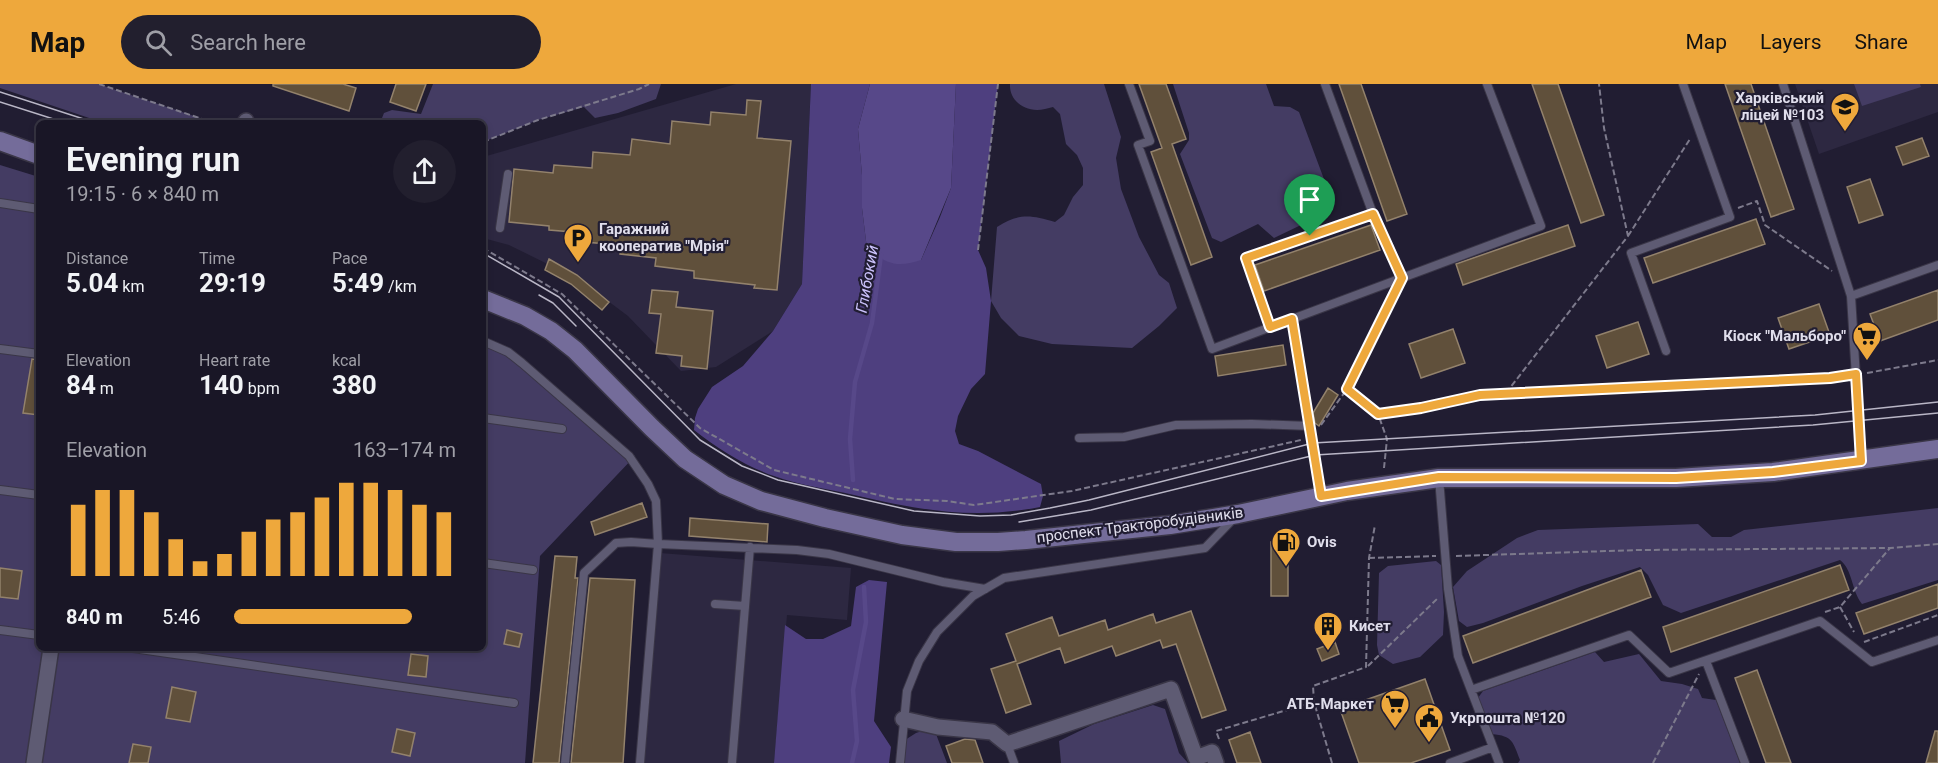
<!DOCTYPE html>
<html lang="en">
<head>
<meta charset="utf-8">
<style>
	body { margin:0; font-family:Roboto,sans-serif; background:#221f2e; color:#f1f3f6; height:100vh; display:flex; flex-direction:column; font-size:22px; white-space:nowrap }
	* { box-sizing:border-box; margin:0 }
	p { font-size:20px; color:#9f9fa7 }
	.icon { flex:none; width:33px; height:33px; fill:none; stroke:currentColor; stroke-width:2; stroke-linecap:round; stroke-linejoin:round }
	.map { position:relative; flex:1; overflow:hidden }
	.sheet { position:absolute; left:36px; top:36px; width:450px; height:531px; display:flex; flex-direction:column; background:#191626; border-radius:9px; box-shadow:0 3px 9px #0003,0 0 0 2px #373543 }
	.sheet>* { flex:none }
	.pin { position:absolute; display:grid; place-items:center; width:51px; height:51px; color:#fff; margin:-62px -26px; border-radius:50% 50% 50% 0; rotate:-45deg; box-shadow:0 0 6px #0007 }
	.pin .icon { rotate:45deg }
	.round { display:grid; place-items:center; flex:none; width:63px; height:63px; border-radius:32px; background:#221f2e }
	.summary { display:flex; align-items:center; justify-content:space-between; height:102px; padding:0 30px }
	h1 { font-size:33px; font-weight:700; line-height:45px }
	.metrics { display:grid; grid-template-columns:repeat(3,1fr); gap:9px; height:102px; padding:6px 30px }
	.metrics div { display:grid; align-content:center }
	.metrics b { font-size:26px; font-weight:700 }
	.metrics small { font-size:16px; font-weight:400 }
	.metrics p { font-size:16px }
	.chart { height:168px; padding:12px 30px }
	.chart p { display:flex; justify-content:space-between }
	.chart svg { width:100%; height:108px; margin-top:6px; stroke:#eea83c; stroke-width:6 }
	ul { padding:0 30px; list-style:none; font-size:20px }
	li { display:grid; grid-template-columns:96px 72px 1fr; align-items:center; height:45px }
	li i { height:15px; border-radius:8px; background:#eea83c }
	header { display:flex; align-items:center; gap:36px; box-sizing:border-box; height:84px; padding:0 30px; background:#eea83c; color:#111 }
	header strong { font-size:28px }
	nav { display:flex; gap:33px; margin-inline-start:auto; font-size:21px }
	.search { width:420px; height:54px; background:#221f2e; display:flex; align-items:center; gap:15px; box-sizing:border-box; padding:0 21px; border-radius:33px; color:#9f9fa7; font-size:22px }
	.map>svg:first-child { display:block }
	.built { fill:#2d2841 }
	.green { fill:#443c63 }
	.forest { fill:#4e3f7f }
	.water { fill:#574889 }
	.lines { fill:none; stroke-linecap:round; stroke-linejoin:round }
	.stream { stroke:#574889; stroke-width:4.5 }
	.building { fill:#60503b; stroke:#93826c; stroke-width:1.5 }
	.lane-casing { stroke:#3a3647; stroke-width:10 }
	.street-casing { stroke:#3a3647; stroke-width:18 }
	.secondary-casing { stroke:#3a3647; stroke-width:21 }
	.path { stroke:#7d7a8c; stroke-width:2; stroke-dasharray:6 3; stroke-linecap:butt }
	.lane { stroke:#5e5b73; stroke-width:8 }
	.street { stroke:#5e5b73; stroke-width:15 }
	.secondary { stroke:#746c9a; stroke-width:18 }
	.tram { stroke:#b9b6c6; stroke-width:1.5 }
	.route-casing { stroke:#fff; stroke-width:12 }
	.route { stroke:#eea83c; stroke-width:8 }
	.labels { text-anchor:middle; dominant-baseline:central; stroke-width:4.5; stroke-linejoin:round; paint-order:stroke }
	.poi-label { font-size:15px; font-weight:bold; fill:#e0deec; stroke:#211d32; text-anchor:start }
	.street-label { font-size:15px; fill:#e0deec; stroke:#211d32 }
	.water-label { font-size:16px; font-style:italic; fill:#cbc2fb; stroke:#211d32 }
</style>
</head>
<body>
<header>
<strong>Map</strong>
<div class="search"><svg class="icon" aria-label="search" viewBox="0 0 24 24"><circle cx="10" cy="10" r="6"/><path d="M15 15l6 6"/></svg>Search here</div>
<nav><a>Map</a><a>Layers</a><a>Share</a></nav>
</header>
<div class="map">
<svg width="1938" height="679" viewBox="0 0 1938 679">
	<rect width="100%" height="100%" fill="#211d32"/>
	<path class="built" d="M736,0H811L802,200L773,247L716,283L681,287L628,232L580,196L509,161L483,154V73Z
		M1795,0H1938V28L1819,70Z
		M660,469L851,484L847,536L787,531L774,679H644Z"/>
	<path class="green" d="M0,0H98L215,39H104L0,4Z
		M433,0H661L656,15L618,29L595,34L584,23L538,36L483,58V39H380L384,29L392,26L421,30Z
		M1010,0H1104L1121,53L1116,74L1121,105L1139,153L1159,191L1169,199L1177,224L1159,242L1132,264L1052,260L1019,252L1001,234L991,217L997,143C1020,129 1030,131 1055,138L1064,131L1073,113L1083,101V84L1077,71L1066,60L1060,30L1053,23C1048,24 1042,26 1037,26C1022,26 1009,15 1010,0Z
		M1173,0H1266L1274,22L1290,23L1299,28L1331,114L1326,129L1274,154L1258,140L1221,158L1212,154L1180,70L1189,56V49Z
		M1854,0H1920L1921,3L1862,22Z
		M0,81L39,93V564H483V260L504,268L635,372L540,472L525,679H0Z
		M1938,424V496L1862,520C1851,506 1853,486 1840,476L1681,529L1663,521L1648,491L1640,483L1582,502L1483,539L1467,543L1459,537L1453,503L1467,487L1517,454L1538,446L1698,440L1712,453H1731L1744,446Z
		M1436,477L1441,481L1444,528L1443,551L1420,573L1393,580L1379,571L1377,561L1379,489L1388,482Z
		M1595,568L1604,578L1639,570L1661,597L1682,600L1698,605L1702,614L1716,616L1740,679H1518L1520,676C1513,658 1513,652 1492,650L1478,614L1483,607Z
		M1153,621L1165,625L1179,669L1188,679H1061L1059,657L1094,640Z
		M922,647L936,650L947,679H903L905,656L916,649Z"/>
	<path class="forest" d="M811,0H870L858,45L862,91V124L867,165L921,176L940,133L951,104L956,0H998L978,166L986,184L991,217L985,290L971,305L958,332L955,347L959,360L978,367L1041,400L1043,412L1040,423C973,436 919,426 854,411C828,405 799,401 774,392C745,382 718,365 694,346L695,334L698,325L712,303L743,282L773,247L802,200Z
		M869,496L887,498L874,637L891,663L889,679H774L785,541L806,555H823L851,542L856,503Z"/>
	<path class="water" d="M870,0H956L951,104L921,176C897,184 887,180 867,165L862,124V91L858,45Z"/>
	<g class="lines">
		<path class="stream" d="M853,396L850,355L855,298L872,239L881,171
			M852,679L857,657L853,606L866,538L864,503"/>
	</g>
	<path class="building" d="M273,0H343L356,4L349,27L273,2Z
		M396,0H426L416,27L390,18Z
		M1139,0H1166L1186,55L1172,60L1212,173L1191,181L1151,68L1162,64Z
		M1339,0H1361L1407,130L1387,137Z
		M1532,0H1558L1604,131L1581,139Z
		M1725,0H1751L1794,125L1771,133Z
		M747,16L761,17L757,54L791,57L777,206L754,204L755,201L694,194V187L655,182L656,174L620,170V161L584,158L585,149L549,146V142L509,138L514,85L553,89L554,81L592,84L593,68L630,71L632,55L670,60L672,37L710,41L711,28L746,31Z
		M1922,54L1929,72L1903,81L1896,63Z
		M1870,95L1883,131L1859,139L1847,103Z
		M1756,135L1765,160L1653,199L1644,174Z
		M1371,141L1380,166L1264,207L1255,181Z
		M1568,141L1575,162L1463,201L1456,180Z
		M549,175L577,191L609,218L602,226L571,200L545,186Z
		M652,206L678,208L676,223L713,227L707,285L681,282L682,272L656,269L661,230L649,229Z
		M1938,206V236L1880,257L1870,230Z
		M1819,220L1830,251L1789,265L1778,234Z
		M1638,238L1649,270L1607,284L1596,252Z
		M1453,245L1465,279L1421,294L1409,260Z
		M1283,261L1286,281L1218,292L1215,272Z
		M32,275L39,276V331L23,329Z
		M1328,304L1338,311L1319,342L1315,339L1313,329Z
		M642,419L647,433L595,451L591,438Z
		M690,434L768,440L767,458L689,452Z
		M1271,458H1288V512H1271Z
		M555,472L577,473L575,494H578L559,679H533Z
		M1840,481L1849,506L1671,568L1663,543Z
		M0,484L22,487L18,515L0,513Z
		M1641,486L1651,513L1473,579L1463,552Z
		M590,494L635,496L623,679H571Z
		M1938,500V524L1864,550L1856,529Z
		M1191,527L1226,626L1202,634L1176,560L1163,564L1160,556L1116,572L1112,562L1065,579L1060,564L1017,580L1031,620L1006,629L991,585L1016,577L1006,550L1052,533L1059,552L1105,536L1108,546L1153,530L1156,539Z
		M507,546L522,550L519,563L504,560Z
		M1335,558L1339,570L1322,577L1317,565Z
		M411,570L428,572L426,593L408,591Z
		M1757,586L1791,679H1766L1735,594Z
		M1425,595L1450,666L1411,679H1359L1340,625Z
		M172,603L196,608L190,638L166,634Z
		M397,645L415,649L410,672L392,668Z
		M1935,647H1938V679H1926Z
		M1250,648L1261,679H1237L1229,656Z
		M965,655L975,656L983,679H952L946,662Z
		M133,660L151,663L148,679H129Z"/>
	<g class="lines">
		<g class="lane-casing">
			<path id="lane" d="M1129,0L1150,57L1138,61L1212,265L1541,142L1487,0
				M1783,0L1851,212L1861,375
				M0,119L39,125
				M500,144L508,90
				M1851,212L1938,181
				M1292,235L1321,412
				M1270,243L1246,174L1373,130L1325,0
				M483,257L508,268L522,279L629,372L648,400L656,417L658,460L631,458L616,459L584,489L565,679
				M0,265L39,270
				M1666,267L1631,169L1730,133L1683,0
				M483,334L562,345
				M1079,354L1124,353L1176,341L1252,340L1310,342
				M1439,394L1448,505L1458,572L1471,606L1629,551L1669,589L1820,537L1872,578L1938,556
				M0,406L39,411
				M483,479L533,486
				M715,520L745,522
				M0,546L39,551
				M133,564L514,619
				M1706,577L1745,679
				M1007,660L1014,679
				M1493,663L1499,679
				M640,679L658,460L797,466L829,470L943,498L985,505
				M732,679L750,463
				M900,679L907,607L919,577L937,548L973,512L1004,494L1205,464L1235,433
				M1450,679L1493,663L1471,606"/>
		</g>
		<g class="street-casing">
			<path id="street" d="M245,39L246,37
				M903,635L938,643L992,648L1007,660L1171,605L1196,674L1212,668L1216,679
				M34,679L51,564"/>
		</g>
		<g class="secondary-casing">
			<path id="secondary" d="M0,57L39,71
				M483,215L525,232L551,247L575,266L652,344L685,375L724,401L761,417L825,434L902,451L956,458H998L1026,456L1170,441L1238,430L1347,407L1439,394H1676L1773,388L1938,365"/>
		</g>
		<path class="path" d="M99,0L214,39
			M483,58L538,36L639,5L649,0
			M1738,124L1757,117L1765,141L1832,187
			M1377,138L1398,185
			M1628,152L1690,55
			M483,164L562,210L700,344L774,386L895,415L947,417L974,421L1072,407L1301,356
			M978,166L998,0
			M1867,289L1938,276
			M1347,305L1394,209
			M1506,309L1628,152L1604,44L1599,0
			M1321,341L1347,305L1378,330
			M1384,384L1387,355L1378,330L1421,325L1480,311L1847,292
			M1456,472L1639,466L1890,464L1938,460
			M1369,474L1436,472
			M1840,523L1854,548
			M1825,528L1840,523L1890,464
			M1864,558L1938,531
			M1368,582L1439,513
			M1219,655L1216,647L1314,618
			M1332,679L1314,618L1313,602L1366,583L1369,474L1375,441
			M1653,679L1699,590"/>
		<use href="#lane" class="lane"/>
		<use href="#street" class="street"/>
		<use href="#secondary" class="secondary"/>
		<path class="tram" d="M0,8L96,39
			M0,18L66,39
			M483,169L559,213L700,356L742,382L778,396L914,427L980,432L1011,431L1050,424L1089,416L1313,359L1815,331L1938,318
			M539,211L553,219L576,242
			M1019,438L1091,426L1315,371L1813,341L1938,329"/>
	</g>
	<g class="lines">
		<g class="route-casing">
			<path id="route" d="M1373,130L1402,194L1347,305L1378,330L1421,324L1480,311L1830,294L1856,290L1861,377L1773,388L1676,394L1439,393L1321,412L1292,235L1270,243L1246,174Z"/>
		</g>
		<use href="#route" class="route"/>
	</g>
	<defs>
		<g id="school-pin" transform="scale(1.5)"><path d="M0 17L-7.5 6A9.5 9.5 0 1 1 7.5 6Z" fill="#eea83c" stroke="#211d32"/><path d="M0-5L7-2L0 1L-7-2ZM-4 1L0 2.5L4 1V4Q0 6-4 4Z" fill="#111"/></g>
		<g id="parking-pin" transform="scale(1.5)"><path d="M0 17L-7.5 6A9.5 9.5 0 1 1 7.5 6Z" fill="#eea83c" stroke="#211d32"/><path d="M-3.5-5.5H1a3.5 3.5 0 0 1 0 7H-1V5.5H-3.5ZM-1-3.4V-.6H.8a1.4 1.4 0 0 0 0-2.8Z" fill="#111"/></g>
		<g id="supermarket-pin" transform="scale(1.5)"><path d="M0 17L-7.5 6A9.5 9.5 0 1 1 7.5 6Z" fill="#eea83c" stroke="#211d32"/><path d="M-6-5.5h2.5l.6 2H6L4.5 2H-2.5L-4.4-4H-6ZM-1.5 3.2a1.3 1.3 0 1 0 .1 0ZM3 3.2a1.3 1.3 0 1 0 .1 0Z" fill="#111"/></g>
		<g id="fuel-pin" transform="scale(1.5)"><path d="M0 17L-7.5 6A9.5 9.5 0 1 1 7.5 6Z" fill="#eea83c" stroke="#211d32"/><path d="M-5.5-6h7V0h2V4h1.3V-2.5L3-4.5l.8-.8L6-3V5H2.5V1h-1V6h-7ZM-4.2-4.7v3.2H.2V-4.7Z" fill="#111"/></g>
		<g id="building-pin" transform="scale(1.5)"><path d="M0 17L-7.5 6A9.5 9.5 0 1 1 7.5 6Z" fill="#eea83c" stroke="#211d32"/><path d="M-4-6H4V6H1V3H-1V6H-4ZM-2.5-4.3h1.7v1.8h-1.7ZM.8-4.3h1.7v1.8H.8ZM-2.5-1h1.7V.8h-1.7ZM.8-1h1.7V.8H.8Z" fill="#111"/></g>
		<g id="civic-pin" transform="scale(1.5)"><path d="M0 17L-7.5 6A9.5 9.5 0 1 1 7.5 6Z" fill="#eea83c" stroke="#211d32"/><path d="M-.6-6.5H3V-4.5H.6V-3L4-1V1h2V6H-6V1h2V-1L-.6-3ZM-1.2 2.5V6h2.4V2.5Z" fill="#111"/></g>
	</defs>
	<g fill-rule="evenodd">
		<use href="#school-pin" x="1845" y="23"/>
		<use href="#parking-pin" x="578" y="154"/>
		<use href="#supermarket-pin" x="1867" y="252"/>
		<use href="#fuel-pin" x="1286" y="458"/>
		<use href="#building-pin" x="1328" y="542"/>
		<use href="#supermarket-pin" x="1395" y="620"/>
		<use href="#civic-pin" x="1429" y="634"/>
	</g>
	<g class="labels">
		<g class="poi-label">
			<text x="1824" y="14" text-anchor="end">Харківський<tspan x="1824" dy="17">ліцей №103</tspan></text>
			<text x="599" y="145">Гаражний<tspan x="599" dy="17">кооператив "Мрія"</tspan></text>
			<text x="1846" y="252" text-anchor="end">Кіоск "Мальборо"</text>
			<text x="1307" y="458">Ovis</text>
			<text x="1349" y="542">Кисет</text>
			<text x="1374" y="620" text-anchor="end">АТБ-Маркет</text>
			<text x="1450" y="634">Укрпошта №120</text>
		</g>
		<g class="street-label">
			<text transform="translate(1140 441) rotate(-7)">проспект Тракторобудівників</text>
		</g>
		<g class="water-label">
			<text transform="translate(867 195) rotate(-80)">Глибокий</text>
		</g>
	</g>
</svg>
<div class="pin" style="left:1310px;top:152px;background:#1e9e55"><svg class="icon" aria-label="arrive" viewBox="0 0 24 24"><path d="M6 21V4h12l-3 4 3 4H6"/></svg></div>
<section class="sheet">
<div class="summary"><div><h1>Evening run</h1><p>19:15 · 6 × 840 m</p></div><a class="round"><svg class="icon" aria-label="share" viewBox="0 0 24 24"><path d="M12 15V3M7 8l5-5 5 5M5 13v7h14v-7"/></svg></a></div>
<div class="metrics">
<div><p>Distance</p><b>5.04<small> km</small></b></div>
<div><p>Time</p><b>29:19</b></div>
<div><p>Pace</p><b>5:49<small> /km</small></b></div>
</div>
<div class="metrics">
<div><p>Elevation</p><b>84<small> m</small></b></div>
<div><p>Heart rate</p><b>140<small> bpm</small></b></div>
<div><p>kcal</p><b>380</b></div>
</div>
<div class="chart"><p><span>Elevation</span>163–174 m</p>
<svg viewBox="0 0 160 44" preserveAspectRatio="none"><path d="M5 44V15M15 44V9M25 44V9M35 44V18M45 44V29M55 44V38M65 44V35M75 44V26M85 44V21M95 44V18M105 44V12M115 44V6M125 44V6M135 44V9M145 44V15M155 44V18"/></svg>
</div>
<ul>
<li><b>840 m</b>5:46<i style="width:80%"></i></li>
</ul>
</section>
</div>
</body>
</html>
